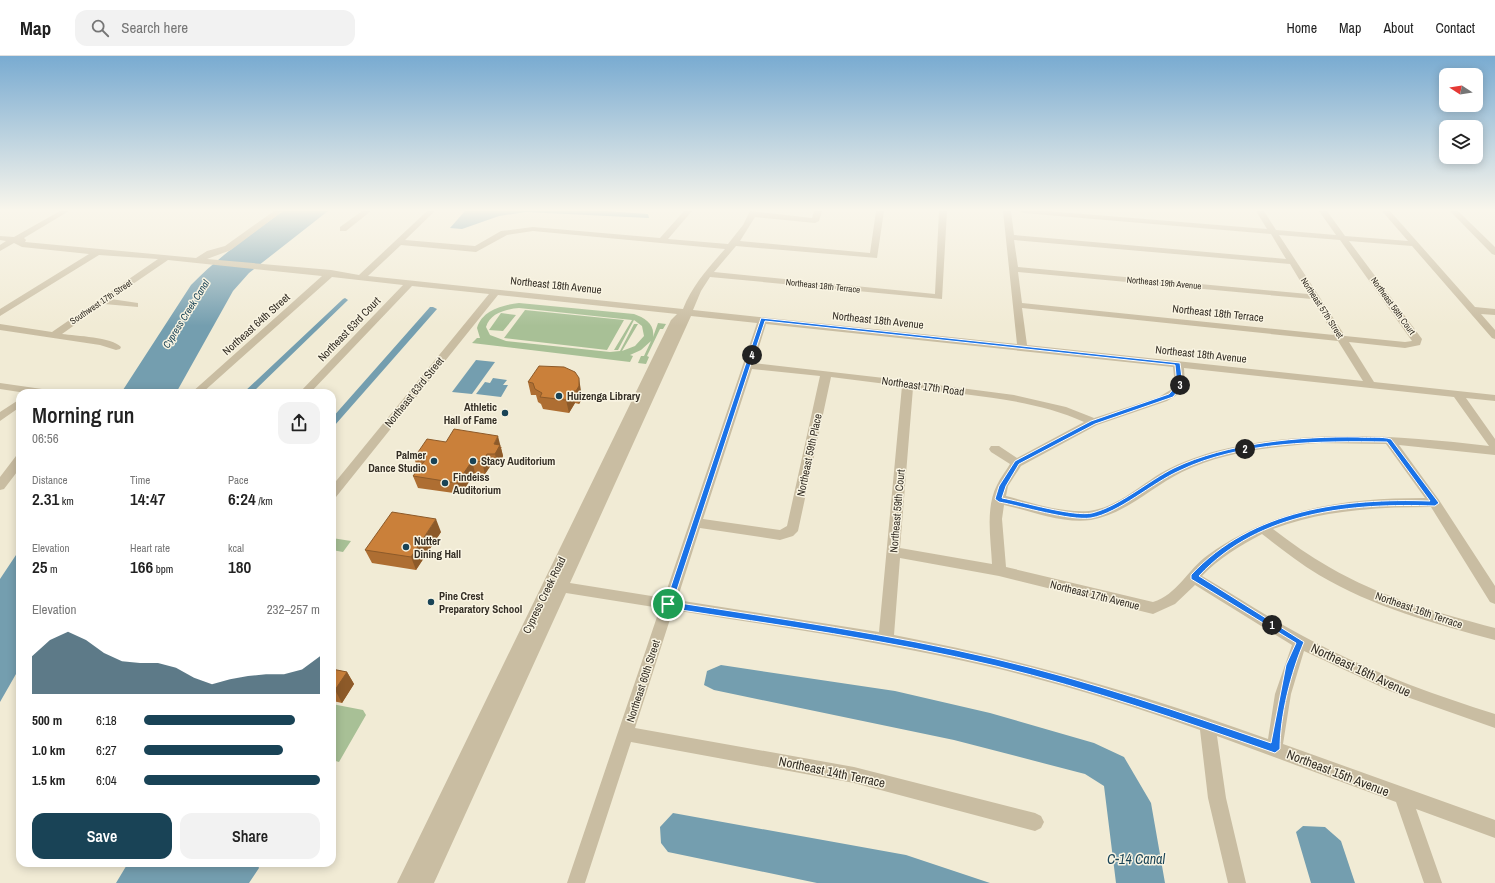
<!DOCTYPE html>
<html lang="en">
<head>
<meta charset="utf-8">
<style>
	body { margin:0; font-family:"Archivo Narrow",sans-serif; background:#f2f2f2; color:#222; height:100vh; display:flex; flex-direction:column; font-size:15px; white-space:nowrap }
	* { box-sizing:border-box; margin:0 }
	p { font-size:13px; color:#767676 }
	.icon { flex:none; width:22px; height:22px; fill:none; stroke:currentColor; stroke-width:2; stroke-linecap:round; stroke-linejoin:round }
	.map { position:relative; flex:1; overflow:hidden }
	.side { position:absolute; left:16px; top:333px; width:320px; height:478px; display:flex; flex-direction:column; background:#fff; border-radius:12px; box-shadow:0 2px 10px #0003 }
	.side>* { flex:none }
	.needle { width:26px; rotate:282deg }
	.fabs { position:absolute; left:1439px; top:12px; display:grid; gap:8px }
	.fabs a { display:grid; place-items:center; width:44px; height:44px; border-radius:8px; background:#fff; box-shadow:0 2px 10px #0003; font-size:20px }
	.pin { position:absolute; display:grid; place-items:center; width:34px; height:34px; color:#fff; margin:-17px; border:2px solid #fff; border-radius:50%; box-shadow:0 1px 4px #0007 }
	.km { position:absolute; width:20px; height:20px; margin:-10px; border-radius:50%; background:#222; color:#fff; font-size:11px; line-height:20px; text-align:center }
	.round { display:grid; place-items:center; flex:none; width:42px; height:42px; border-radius:12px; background:#f2f2f2 }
	.summary { display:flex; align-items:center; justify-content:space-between; height:68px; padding:0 16px }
	h1 { font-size:22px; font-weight:600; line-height:30px }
	.figures { display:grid; grid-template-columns:repeat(3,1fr); gap:6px; height:68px; padding:4px 16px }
	.figures div { display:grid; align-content:center }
	.figures b { font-size:17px; font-weight:600 }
	.figures small { font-size:11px; font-weight:400 }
	.figures p { font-size:11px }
	.chart { height:112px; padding:8px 16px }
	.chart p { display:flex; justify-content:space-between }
	.chart svg { width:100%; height:72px; margin-top:4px; fill:#194356; opacity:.7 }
	.button { display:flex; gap:8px; margin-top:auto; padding:8px 16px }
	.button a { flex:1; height:46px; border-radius:12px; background:#194356; color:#fff; font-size:16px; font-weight:600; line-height:46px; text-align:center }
	.button a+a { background:#f2f2f2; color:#222 }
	ul { padding:0 16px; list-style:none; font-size:13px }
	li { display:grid; grid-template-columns:64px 48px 1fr; align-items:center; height:30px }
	li i { height:10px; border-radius:5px; background:#194356 }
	header { display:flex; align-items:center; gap:24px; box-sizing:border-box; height:56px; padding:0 20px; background:#fff; border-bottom:1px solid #e0e0e0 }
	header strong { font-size:19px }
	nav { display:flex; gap:22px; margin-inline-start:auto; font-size:14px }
	.search { width:280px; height:36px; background:#f2f2f2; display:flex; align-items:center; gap:10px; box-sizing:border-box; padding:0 14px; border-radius:12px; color:#767676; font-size:15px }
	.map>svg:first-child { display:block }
	.green { fill:#a8c096; fill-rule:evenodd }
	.water { fill:#749eaf }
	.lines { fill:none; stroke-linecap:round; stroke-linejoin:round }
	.canal { fill:#749eaf; fill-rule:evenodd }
	.minor { fill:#c9bda2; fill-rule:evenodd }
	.wall { fill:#ae6e32 }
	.shaded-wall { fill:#8d5a29 }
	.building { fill:#ca803a; stroke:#8d5a29 }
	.route { fill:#1a73e8; stroke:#fff; fill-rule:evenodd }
	.poi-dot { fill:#194356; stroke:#f9f4e2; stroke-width:1.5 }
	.labels { text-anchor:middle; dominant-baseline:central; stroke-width:3; stroke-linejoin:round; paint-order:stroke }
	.far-street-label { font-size:9px; fill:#332d24; stroke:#f9f4e2 }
	.far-water-label { font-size:10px; font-style:italic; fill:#194356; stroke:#f9f4e2 }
	.street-label { font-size:11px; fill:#332d24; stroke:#f9f4e2 }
	.poi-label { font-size:11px; font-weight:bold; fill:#332d24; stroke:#f9f4e2; text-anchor:start }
	.near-street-label { font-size:13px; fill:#332d24; stroke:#f9f4e2 }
	.near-water-label { font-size:14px; font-style:italic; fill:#194356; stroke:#f9f4e2 }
</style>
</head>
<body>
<header>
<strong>Map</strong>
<div class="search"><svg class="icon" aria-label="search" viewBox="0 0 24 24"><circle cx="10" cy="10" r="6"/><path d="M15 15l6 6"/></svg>Search here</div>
<nav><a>Home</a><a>Map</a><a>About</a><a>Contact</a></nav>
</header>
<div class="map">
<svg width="1495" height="827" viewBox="0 0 1495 827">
	<rect width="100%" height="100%" fill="#f1ebd5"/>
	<path class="green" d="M519,247L634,258C645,262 655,268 653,281L658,267L666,268L663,273H660L647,300L649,301L646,308L638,307L641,300H644L651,285L641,294L630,299L633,300L630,306L472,287L477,282H480L477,272C482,254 503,249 519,247ZM519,252L632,264L614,294H618L634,264L642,270L644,280L635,290L622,295L638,268H634L620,295L610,296L506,285L490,279L486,271C490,257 506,253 519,252Z
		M525,254L624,264L607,294L504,282Z
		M501,257L516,259L503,275L489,274Z
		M332,482L351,485L343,496L332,494Z
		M332,648L363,654L366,659L339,706L332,704Z"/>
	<path class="water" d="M283,155H328L249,217L233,235L176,337H121L191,229C218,201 251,178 283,155Z
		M465,155H606L648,158L649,162L526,156L499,160L462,173L450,172Z
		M476,304L495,306L472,338L452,336Z
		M493,322L507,324L503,329H508L501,341L476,338L485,326L490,327Z
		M20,493V611L0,646V523Z
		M721,609L895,635L990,657L1094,687L1124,701L1151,747L1165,827H1116L1104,730L1085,718L954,684L714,634L704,629L707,615Z
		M673,757L906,799L990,827H817L668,796L661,787L660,771Z
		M1303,770L1325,771L1341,785L1355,827H1311L1296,776Z
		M128,807H257L259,812L249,827H116Z"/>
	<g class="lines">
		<path class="canal" d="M345,242L348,244L347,245L252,337H243L343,243Z
			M430,251H433L437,253L335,369L332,370V362Z"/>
		<path class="minor" d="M60,155H69L24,182L26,184L25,186L196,202L207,195L225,190L274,155H283L231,194L207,203L331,214L359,219L427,155H435L405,184L475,190L501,175L533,171L660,182L684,155H692L668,183L728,188L743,169L750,155L812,162L814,155H822L819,165L815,167L755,161L740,185L870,197L876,155H884L877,202L736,190L714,216L935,238L939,155H947L942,243L710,221L701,235L693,254L1017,288L1003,155H1011L1014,179L1286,203L1271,178L1023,157L1019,155H1047L1267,173L1256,155H1264L1276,174L1336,179L1319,155H1327L1345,180L1408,185L1382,155H1390L1475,251L1495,253V259L1481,258L1495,274V283L1492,282L1412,190L1349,185L1422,283L1420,289L1405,292L1349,286L1374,326L1495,339V345L1466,342L1495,383V399L1399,389L1439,444L1495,530V548L1490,546L1431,451C1377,451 1324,454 1273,473C1291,487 1310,500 1329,511C1380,541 1438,557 1495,572V584C1435,568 1373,551 1319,519C1299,507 1280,492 1262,478C1240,490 1219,502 1202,520C1244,545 1285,572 1328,593C1382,620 1438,640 1495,658V672L1390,635L1304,595L1291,638L1283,688L1495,764V782L1416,753L1442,827H1424L1396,746L1217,680L1226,742L1246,827H1228L1208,742L1200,674C1133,650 1064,629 995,612C889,587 781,571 673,554L635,672L854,711L1035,757L1041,760L1044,766L1041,772L1035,775L854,727L631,686L585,827H567L660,552L566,537L434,827H397L671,264L677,258L498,239L336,441L332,442V430L489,238L412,230L310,337H299L403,229L332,221L202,337H191L322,220L168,204L111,243L138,247V251L104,248L62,278C76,280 112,281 121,291L120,293L116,294L100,289L0,274V268L52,276L158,203L99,199L0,260V253L89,198L22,191L14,187L0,195V189L6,185L0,184V180L14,181ZM533,175L725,193C708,212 692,230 683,253L368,220L401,189L476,196L507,179ZM1279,179L1340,184L1412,285L1405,286L1345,280ZM1014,184L1290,208L1308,238L1018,211ZM1018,216L1312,243L1334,279L1022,247ZM1022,252L1338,285L1363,325L1027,289ZM691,260L757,267L664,542L570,527ZM766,268L1173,311L1175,329L1172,333L1159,341L1094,362L1066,351L1014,339L884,322L754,307ZM1184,312L1454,341L1489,390C1402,380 1316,373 1229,392C1206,397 1182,405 1161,417C1140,430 1115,452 1089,455C1062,457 1032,447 1006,440L1008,430L1021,410L1097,369L1167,345L1180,337L1185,329ZM752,313L820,320L787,470L780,474L703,463ZM831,321L902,330L879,576L677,544L700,472L780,484L793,480L798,475ZM913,332C970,340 1031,342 1084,366L1017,402L999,390H991L989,393L991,396L1010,408C1006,415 1000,422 997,429C985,452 991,484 992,508L900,492ZM1319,387L1386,388L1425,442C1345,442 1274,452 1208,499C1188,513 1177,539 1153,546L1006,511L1002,463L1004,449C1031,455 1063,468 1091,464C1125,458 1152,431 1182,416C1224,395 1273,391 1319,387ZM900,502L999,520L1153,558L1175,548L1195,529L1292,589L1275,638L1268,683C1145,639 1021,603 894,579Z
			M362,155H371L346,175H340V171Z
			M1450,155H1458L1495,191V199L1492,198Z
			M0,327L49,334L54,337H26L0,333Z
			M20,343V351L0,365V356Z
			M20,399V412L4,433L0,434V421L16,400Z"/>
	</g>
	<path class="wall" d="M528,326L581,335L582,343L579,348L575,347L569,357L543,353L541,348L538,346L536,339H531Z
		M446,386L502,391L501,392L503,400L498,410L491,409L485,418L475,417L461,438L418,432L413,420L418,413L414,402Z
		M441,476L416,514L372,507L365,494Z
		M332,613L347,616L354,628L342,647L333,645L332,646Z"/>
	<path class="shaded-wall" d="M579,322L581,335L582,343L579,348L576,335Z
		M572,335L575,347L569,357L566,344Z
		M498,380L503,400L498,410L495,398L494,388Z
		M487,398L491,409L485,418L482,406Z
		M472,405L475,417L461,438L457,427Z
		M436,463L441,476L416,514L411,501Z
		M347,616L354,628L342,647L335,634Z"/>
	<path class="building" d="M539,310L564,311L575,316L579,322V330L576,335H572L566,344L540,341L542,337L535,333L533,327L528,326Z
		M454,373L498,380L494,388L500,389L495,398H487L482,406L472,405L457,427L413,420L426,403L414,402L427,383L446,386Z
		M392,456L436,463L411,501L365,494Z
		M332,613L347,616L335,634H332Z"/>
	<linearGradient id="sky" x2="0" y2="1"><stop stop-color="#79abd1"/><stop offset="0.57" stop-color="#f9f6ec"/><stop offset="1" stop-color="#f9f6ec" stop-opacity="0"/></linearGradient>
	<rect width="1495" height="270" fill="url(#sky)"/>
	<path class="route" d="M761,262L1180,307L1183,329L1173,341L1095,368L1019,408L1006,430L1002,442C1023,446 1074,461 1092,457C1120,450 1148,425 1174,412C1226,387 1301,380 1358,381C1369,382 1381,380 1391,383L1439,447L1435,450C1352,447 1259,455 1199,520L1304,586C1291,616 1280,660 1280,693L1275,697C1183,665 1091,633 996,610C888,584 778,569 668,552L665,548ZM765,265L1175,309L1177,329L1169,338L1091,365L1015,405L999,430L995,443L999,446C1021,450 1070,465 1091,462C1119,457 1152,427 1179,415C1240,385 1321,385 1387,386L1430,445C1345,442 1252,453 1191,519V523L1296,587L1286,609L1271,687C1180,656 1090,625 996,603C890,578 781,563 673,546Z"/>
	<g class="poi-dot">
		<circle cx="559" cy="340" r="4"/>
		<circle cx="505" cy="357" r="4"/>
		<circle cx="434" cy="405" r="4"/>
		<circle cx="473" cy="405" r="4"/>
		<circle cx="445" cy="427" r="4"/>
		<circle cx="406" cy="491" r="4"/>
		<circle cx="431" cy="546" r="4"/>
	</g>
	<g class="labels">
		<g class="far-street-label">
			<text transform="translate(1164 227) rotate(5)">Northeast 19th Avenue</text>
			<text transform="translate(823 230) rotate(6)">Northeast 18th Terrace</text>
			<text transform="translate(101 246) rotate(-34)">Southwest 17th Street</text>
			<text transform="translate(1393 250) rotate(54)">Northeast 56th Court</text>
			<text transform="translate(1322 252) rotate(57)">Northeast 57th Street</text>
		</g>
		<g class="far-water-label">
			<text transform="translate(186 258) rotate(-58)">Cypress Creek Canal</text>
		</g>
		<g class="street-label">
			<text transform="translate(556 229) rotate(6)">Northeast 18th Avenue</text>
			<text transform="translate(1218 257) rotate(6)">Northeast 18th Terrace</text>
			<text transform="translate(878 264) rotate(6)">Northeast 18th Avenue</text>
			<text transform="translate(256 268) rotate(-42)">Northeast 64th Street</text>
			<text transform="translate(349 273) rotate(-46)">Northeast 63rd Court</text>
			<text transform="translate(1201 298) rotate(6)">Northeast 18th Avenue</text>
			<text transform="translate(923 330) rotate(8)">Northeast 17th Road</text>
			<text transform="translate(414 336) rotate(-51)">Northeast 63rd Street</text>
			<text transform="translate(809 399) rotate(-78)">Northeast 59th Place</text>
			<text transform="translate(897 455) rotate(-85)">Northeast 59th Court</text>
			<text transform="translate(544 539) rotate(-64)">Cypress Creek Road</text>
			<text transform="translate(1095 539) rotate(14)">Northeast 17th Avenue</text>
			<text transform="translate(1419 554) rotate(19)">Northeast 16th Terrace</text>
			<text transform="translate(643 625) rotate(-72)">Northeast 60th Street</text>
		</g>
		<g class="poi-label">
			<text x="567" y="340">Huizenga Library</text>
			<text x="497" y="351" text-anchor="end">Athletic<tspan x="497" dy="13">Hall of Fame</tspan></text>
			<text x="426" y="399" text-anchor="end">Palmer<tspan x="426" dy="13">Dance Studio</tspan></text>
			<text x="481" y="405">Stacy Auditorium</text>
			<text x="453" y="421">Findeiss<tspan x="453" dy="13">Auditorium</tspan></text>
			<text x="414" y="485">Nutter<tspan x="414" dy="13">Dining Hall</tspan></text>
			<text x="439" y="540">Pine Crest<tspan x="439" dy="13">Preparatory School</tspan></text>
		</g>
		<g class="near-street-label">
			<text transform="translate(1361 614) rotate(25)">Northeast 16th Avenue</text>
			<text transform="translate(832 716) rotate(12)">Northeast 14th Terrace</text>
			<text transform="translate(1338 717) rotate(21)">Northeast 15th Avenue</text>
		</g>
		<g class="near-water-label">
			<text x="1136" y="803">C-14 Canal</text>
		</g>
	</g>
</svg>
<div class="fabs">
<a><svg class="needle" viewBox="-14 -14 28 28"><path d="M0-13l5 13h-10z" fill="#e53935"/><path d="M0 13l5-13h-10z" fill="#767676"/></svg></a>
<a><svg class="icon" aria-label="layers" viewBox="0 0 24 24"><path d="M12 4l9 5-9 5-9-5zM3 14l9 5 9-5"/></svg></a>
</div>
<div class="pin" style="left:668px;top:548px;background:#1e9e55"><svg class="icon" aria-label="arrive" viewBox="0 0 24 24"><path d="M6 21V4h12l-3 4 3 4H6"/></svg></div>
<b class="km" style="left:1272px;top:569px">1</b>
<b class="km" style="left:1245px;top:393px">2</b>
<b class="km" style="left:1180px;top:329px">3</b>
<b class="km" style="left:752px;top:299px">4</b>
<section class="side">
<div class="summary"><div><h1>Morning run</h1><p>06:56</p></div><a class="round"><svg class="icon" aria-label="share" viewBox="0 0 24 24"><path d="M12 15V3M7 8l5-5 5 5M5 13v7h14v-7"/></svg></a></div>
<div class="figures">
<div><p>Distance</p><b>2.31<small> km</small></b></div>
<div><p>Time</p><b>14:47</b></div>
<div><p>Pace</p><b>6:24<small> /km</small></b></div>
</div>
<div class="figures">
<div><p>Elevation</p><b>25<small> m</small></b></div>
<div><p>Heart rate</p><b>166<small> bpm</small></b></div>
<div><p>kcal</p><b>180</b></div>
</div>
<div class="chart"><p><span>Elevation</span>232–257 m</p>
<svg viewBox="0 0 160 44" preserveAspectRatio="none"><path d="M0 44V21L10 11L20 6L30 11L40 19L50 24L60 25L70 25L80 28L90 34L100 38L110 35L120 33L130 32L140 32L150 29L160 21V44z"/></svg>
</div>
<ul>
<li><b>500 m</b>6:18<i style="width:86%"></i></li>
<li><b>1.0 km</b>6:27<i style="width:79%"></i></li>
<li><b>1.5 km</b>6:04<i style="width:100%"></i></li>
</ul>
<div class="button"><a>Save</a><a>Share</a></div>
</section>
</div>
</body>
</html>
